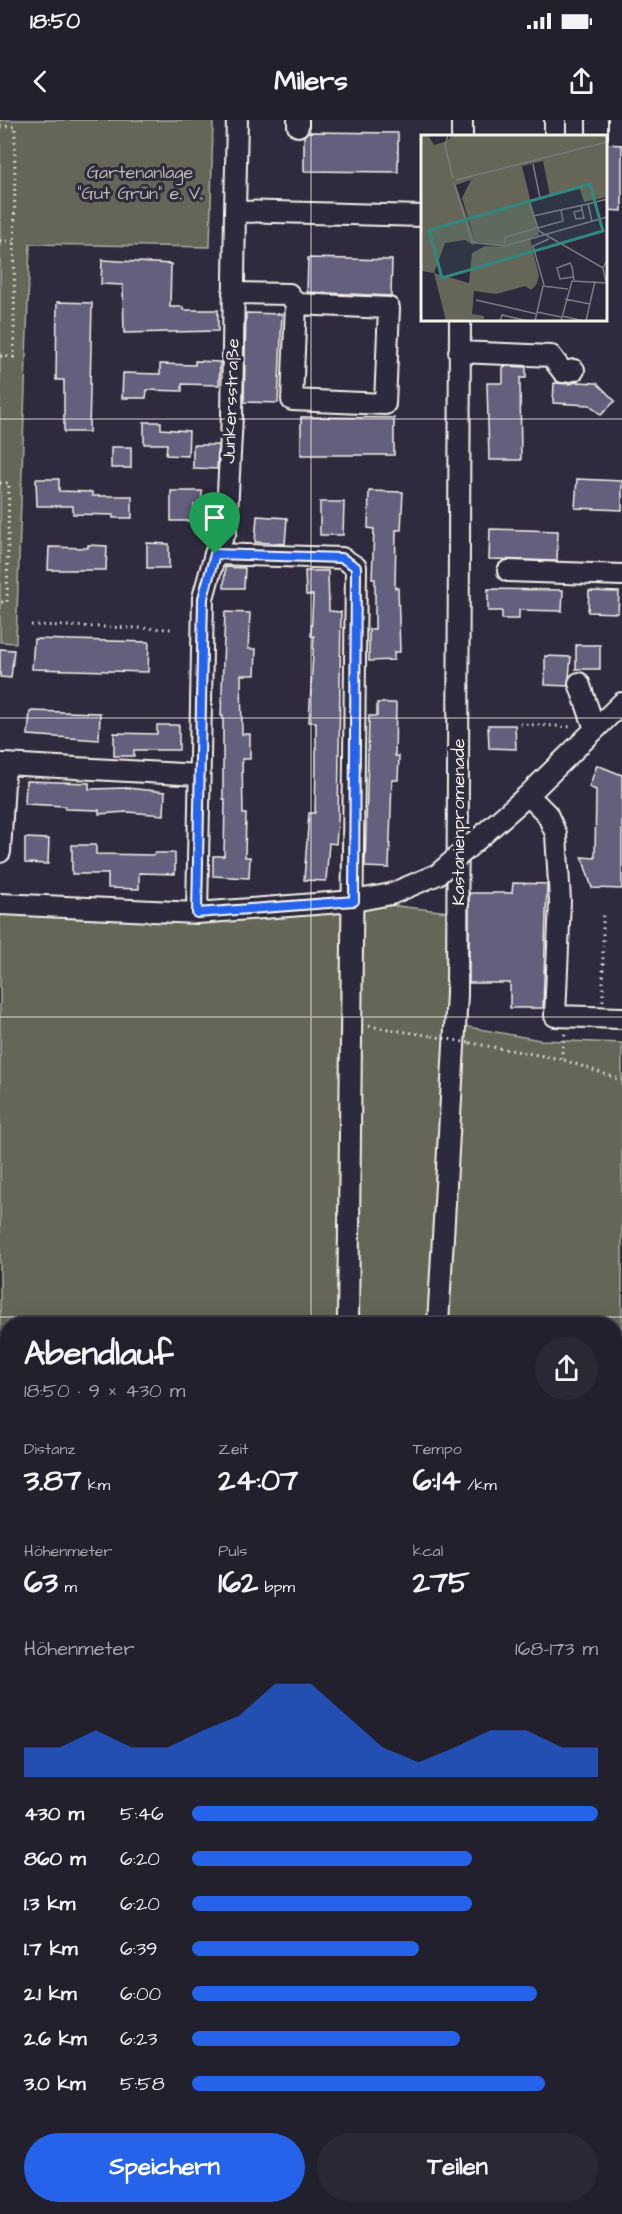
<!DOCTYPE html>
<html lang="de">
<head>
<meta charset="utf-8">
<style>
	body { margin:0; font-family:"Architects Daughter",sans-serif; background:#2b2836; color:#f1f3f6; height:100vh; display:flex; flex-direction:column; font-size:22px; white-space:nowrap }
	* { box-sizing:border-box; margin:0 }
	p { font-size:20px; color:#a3a3aa }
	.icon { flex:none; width:33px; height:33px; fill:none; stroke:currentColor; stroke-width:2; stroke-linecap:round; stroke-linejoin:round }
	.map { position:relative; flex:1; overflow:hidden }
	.details { position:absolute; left:0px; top:1197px; width:622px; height:897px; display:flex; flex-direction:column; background:#23202e; border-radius:24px 24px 0 0; box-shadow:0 6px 24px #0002,0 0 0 2px #403e4a }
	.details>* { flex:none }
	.pin { position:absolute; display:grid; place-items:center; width:51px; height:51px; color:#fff; margin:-62px -26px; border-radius:50% 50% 50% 0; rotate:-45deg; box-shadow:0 0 6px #0007 }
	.pin .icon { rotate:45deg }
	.round { display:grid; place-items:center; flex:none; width:63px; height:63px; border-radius:32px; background:#2b2836 }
	.overview { display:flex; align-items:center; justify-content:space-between; height:102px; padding:0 24px }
	h1 { font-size:33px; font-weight:700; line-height:45px }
	.figures { display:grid; grid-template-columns:repeat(3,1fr); gap:9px; height:102px; padding:6px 24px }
	.figures div { display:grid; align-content:center }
	.figures b { font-size:30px; font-weight:700 }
	.figures small { font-size:16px; font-weight:400 }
	.figures p { font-size:16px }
	.chart { height:168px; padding:12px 24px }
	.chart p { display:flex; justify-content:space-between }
	.chart svg { width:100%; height:108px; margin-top:6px; fill:#2563eb; opacity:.7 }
	.button { display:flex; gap:12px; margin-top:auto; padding:12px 24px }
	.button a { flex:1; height:69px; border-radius:36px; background:#2563eb; color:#fff; font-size:24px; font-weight:700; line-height:69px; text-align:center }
	.button a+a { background:#2b2836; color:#f1f3f6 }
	ul { padding:0 24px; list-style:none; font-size:20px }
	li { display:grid; grid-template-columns:96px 72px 1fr; align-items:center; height:45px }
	li i { height:15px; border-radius:8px; background:#2563eb }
	.status { display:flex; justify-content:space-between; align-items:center; height:42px; padding:0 30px; background:#23202e; direction:ltr }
	.status svg { height:16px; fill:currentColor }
	header { display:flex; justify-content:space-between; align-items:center; height:78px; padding:0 24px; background:#23202e; font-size:27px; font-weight:700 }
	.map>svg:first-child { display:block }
	.green { fill:#656658; stroke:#acaca0; stroke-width:1.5 }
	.building { fill:#635f7d; stroke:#f4f1e8; stroke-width:1.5 }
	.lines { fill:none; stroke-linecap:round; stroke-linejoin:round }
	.minor-casing { stroke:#f4f1e8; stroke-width:24 }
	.path { stroke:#f4f1e8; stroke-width:3; stroke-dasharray:1.5 4.5; stroke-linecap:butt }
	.minor { stroke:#2f2a3d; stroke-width:20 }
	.minor-bridge-casing { stroke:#f4f1e8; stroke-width:24; stroke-linecap:butt }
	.path-bridge { stroke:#f4f1e8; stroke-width:3; stroke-dasharray:1.5 4.5; stroke-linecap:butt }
	.minor-bridge { stroke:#2f2a3d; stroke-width:20 }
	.route-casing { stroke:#fff; stroke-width:12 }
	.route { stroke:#2563eb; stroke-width:8 }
	.grid { fill:none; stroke:#f4f1e8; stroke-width:1.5; stroke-opacity:0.55 }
	.labels { text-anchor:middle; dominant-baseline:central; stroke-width:6; stroke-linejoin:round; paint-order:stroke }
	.park-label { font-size:18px; fill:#bbb9ae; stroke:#2f2a3d }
	.street-label { font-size:18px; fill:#f4f1e8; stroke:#2f2a3d }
	.inset-road { fill:none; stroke:#7e7a81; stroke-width:1.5 }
	.view { fill:#318880; fill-opacity:0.15; stroke:#318880; stroke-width:3 }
	.inset-edge { fill:none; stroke:#f4f1e8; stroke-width:3 }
</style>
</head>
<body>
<div class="status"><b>18:50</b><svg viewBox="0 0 49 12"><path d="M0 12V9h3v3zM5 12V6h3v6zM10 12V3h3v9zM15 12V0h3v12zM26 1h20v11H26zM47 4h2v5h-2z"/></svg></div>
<header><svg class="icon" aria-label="back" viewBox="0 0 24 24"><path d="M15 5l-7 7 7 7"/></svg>Milers<svg class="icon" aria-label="share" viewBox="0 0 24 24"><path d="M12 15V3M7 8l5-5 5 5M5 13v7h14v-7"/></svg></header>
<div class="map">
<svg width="622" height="2094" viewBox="0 0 622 2094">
	<rect width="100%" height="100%" fill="#2f2a3d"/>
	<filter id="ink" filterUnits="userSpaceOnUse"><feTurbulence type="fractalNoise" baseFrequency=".0167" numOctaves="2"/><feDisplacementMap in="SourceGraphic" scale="12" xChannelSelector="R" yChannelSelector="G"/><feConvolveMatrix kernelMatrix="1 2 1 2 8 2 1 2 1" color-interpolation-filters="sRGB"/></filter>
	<g filter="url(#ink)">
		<path class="green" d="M0,0H213L210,127L30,124L16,523L0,522Z
			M354,781L448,792L446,903L540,920L622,923V1740L615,1737V1204H8V1572L0,1573V784L197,793Z
			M0,1594H8V2086H390L400,2094H0Z
			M622,2031V2094H567L574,2087L615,2086V2040Z"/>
		<path class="building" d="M308,12L398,13V52L304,51V16Z
			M606,24L622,25V91L606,90Z
			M308,138L392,140L391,176L307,172Z
			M102,140L171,144L170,187H183V190H218V211L124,213L123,165L101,164Z
			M57,182L92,183L89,312H64V260H56Z
			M246,193L282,194L278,283L244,282Z
			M195,241L220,242L219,265L182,264V271L147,270L146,278H122L123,253L160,254V244L195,245Z
			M503,246L526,247V258H520L521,340H489L487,263H503Z
			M577,262L597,263L615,281L601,295L590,285L553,283L554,263L569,264Z
			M301,297L394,298V335H301Z
			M144,302H161V309L189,311L188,336L166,335L167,324H144Z
			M193,325H218L217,349L193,348Z
			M111,327H131V348H111Z
			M36,359H59V371L92,372V376H132V398H113V395L73,394V386H37Z
			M577,359L622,361V390L575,388Z
			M171,371H202V385H194V401H171Z
			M369,371L403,372L401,410H396L395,468H398L400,532H394V540L369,541V509H375V459H372L374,409L368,408Z
			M320,382H344L343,415H320Z
			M257,396L287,398L285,424L255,422Z
			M490,409L558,411L557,441L489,439Z
			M147,423L169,424V448H147Z
			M88,425L107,426L106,450H48L49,427L88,428Z
			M225,447L245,448L244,468H224Z
			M305,451H328L329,491L341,492L338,700L336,724L329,723L326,761L304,760L309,693H315L316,647V602H309L314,516H311L313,475H306Z
			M488,469L563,470L562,491L519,490V499H502V491H488Z
			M589,471L619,472L618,493L588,492Z
			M225,492L250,493L248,529H256L255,555H241L242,614H250V639H242L243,694H246L245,737H250L249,758L213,756V736H224L225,679H223V596H221Z
			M34,519L149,522L148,552L32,549Z
			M576,525H600V549H576Z
			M0,529L14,530L11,558L0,557Z
			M545,536L571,537L568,566L545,565Z
			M377,583H396L395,636H399L398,660H392L389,748L365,747L369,596H377Z
			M30,591L100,593L99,620L28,615Z
			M157,605H179V630H134V636H114V613L157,614Z
			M488,605H515L516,629L489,628Z
			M597,645L622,655V769L592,768L582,737L595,738L596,670L589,667Z
			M26,661L89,663V669L127,668L165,672L164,695L127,692L99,694V690L65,689V686L25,684Z
			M25,718L49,719L48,744L25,743Z
			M72,725H96V734L154,735V733H175V754L139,753V769L108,768V754H72Z
			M513,763L547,764L543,888H510V863H469V773H512Z"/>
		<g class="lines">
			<g class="minor-casing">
				<path id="minor" d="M298,6V0
					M462,16V0
					M555,16V0
					M597,16V0
					M235,91L237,0
					M233,173L289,174L296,184L389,188L385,284L292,280L296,184
					M459,232L551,236L563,252L574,250
					M215,434L342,438L356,447L348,1202L352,1204
					M508,451L622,455
					M579,563L595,609
					M0,644H5L0,732
					M5,644L199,655
					M528,675L547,694L556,714L560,781L555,896L622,898
					M478,719L528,675L622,583
					M0,784L197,793L354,781L391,774L438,754
					M197,793L203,478L215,434L226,411L232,296L235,91L422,96
					M438,1204L457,874L460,200
					M0,1610H8"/>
			</g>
			<path class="path" d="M0,6H15L14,237L0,236
				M0,121H15
				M0,363H9L7,482H0
				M31,505L173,509
				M520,604L572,607
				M603,881V795
				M369,906L432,916
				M470,923L561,939L622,960
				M561,939L565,913
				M615,1359L622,1353
				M615,2063L622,2053
				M214,2086L225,2094
				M158,2094L160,2086
				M593,2094L599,2086"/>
			<use href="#minor" class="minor"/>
			<g class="minor-bridge-casing">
				<path id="minor-bridge" d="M438,754L478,719"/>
			</g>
			<path class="path-bridge" d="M432,916L470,923"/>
			<use href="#minor-bridge" class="minor-bridge"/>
		</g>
	</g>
	<g class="lines" filter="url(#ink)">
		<g class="route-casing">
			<path id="route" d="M215,434L342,438L356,447L354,781L197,793L203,478Z"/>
		</g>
		<use href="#route" class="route"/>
	</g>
	<path class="grid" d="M311,0V1204M0,299H622M0,598H622M0,897H622M0,1197H622M0,1496H8M615,1496H622M0,1795H8M615,1795H622M311,2086V2094"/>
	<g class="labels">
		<g class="park-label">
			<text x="140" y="52">Gartenanlage<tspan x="140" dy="21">"Gut Grün" e. V.</tspan></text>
		</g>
		<g class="street-label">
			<text transform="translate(231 281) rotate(-88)">Junkersstraße</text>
			<text transform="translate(458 702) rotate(-90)">Kastanienpromenade</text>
		</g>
	</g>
	<g transform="translate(421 15)">
		<rect width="186" height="186" fill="#2f2a3d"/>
		<path d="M0,0H7L13,10L26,6L31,0H186V62L163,67L159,54L129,61L122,26L101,31L118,100L109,103L118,141L115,150L110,155L104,151L75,159L53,156L51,179L63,181V184L25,186L13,138L0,136ZM55,43L50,45L41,63L54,106L35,50ZM44,105L52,110L57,107L83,112L64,111L51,118L48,148L13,138L24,108Z" fill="#656658" fill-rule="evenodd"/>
		<path class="inset-road" d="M27,0L24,10L32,44M112,29L119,63L108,66L118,96L182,133M35,45L186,7M33,48L51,106L56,108L84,111L186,82M167,69L186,64M160,70L163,83L155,84L153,77L161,75M112,81L167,69L171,86M84,109V102L142,86L140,75M152,142L139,144L136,133L149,128L151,132L153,145M185,148L182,133L186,125M123,150L112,111L128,104M144,164L169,169M55,165L116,179M116,177L140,182M141,181L163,186M79,186L81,180L107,186M114,186L122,151L147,154M140,186L151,146L186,148M165,186L174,146"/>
		<path class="view" d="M169,49L182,96L21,143L8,95Z"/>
		<rect width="186" height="186" class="inset-edge"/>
	</g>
</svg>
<div class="pin" style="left:215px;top:434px;background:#1e9e55"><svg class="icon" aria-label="arrive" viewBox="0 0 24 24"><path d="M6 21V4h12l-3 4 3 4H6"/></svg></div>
<section class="details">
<div class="overview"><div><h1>Abendlauf</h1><p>18:50 · 9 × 430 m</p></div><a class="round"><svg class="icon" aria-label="share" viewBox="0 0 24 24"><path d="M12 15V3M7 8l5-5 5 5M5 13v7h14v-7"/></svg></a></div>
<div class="figures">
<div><p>Distanz</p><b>3.87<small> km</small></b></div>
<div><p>Zeit</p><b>24:07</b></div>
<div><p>Tempo</p><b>6:14<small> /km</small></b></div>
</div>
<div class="figures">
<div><p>Höhenmeter</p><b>63<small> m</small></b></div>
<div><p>Puls</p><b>162<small> bpm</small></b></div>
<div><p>kcal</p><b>275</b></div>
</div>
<div class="chart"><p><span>Höhenmeter</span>168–173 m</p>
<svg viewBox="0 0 160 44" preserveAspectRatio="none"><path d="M0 44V32L10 32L20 25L30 32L40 32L50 25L60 19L70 6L80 6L90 19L100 32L110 38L120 32L130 25L140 25L150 32L160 32V44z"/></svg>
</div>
<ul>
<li><b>430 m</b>5:46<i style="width:100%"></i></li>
<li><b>860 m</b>6:20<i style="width:69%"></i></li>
<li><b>1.3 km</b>6:20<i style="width:69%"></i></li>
<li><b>1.7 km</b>6:39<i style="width:56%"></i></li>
<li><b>2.1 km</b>6:00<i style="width:85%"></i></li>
<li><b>2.6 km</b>6:23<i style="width:66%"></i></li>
<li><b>3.0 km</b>5:58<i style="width:87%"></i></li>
</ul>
<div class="button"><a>Speichern</a><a>Teilen</a></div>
</section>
</div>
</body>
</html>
